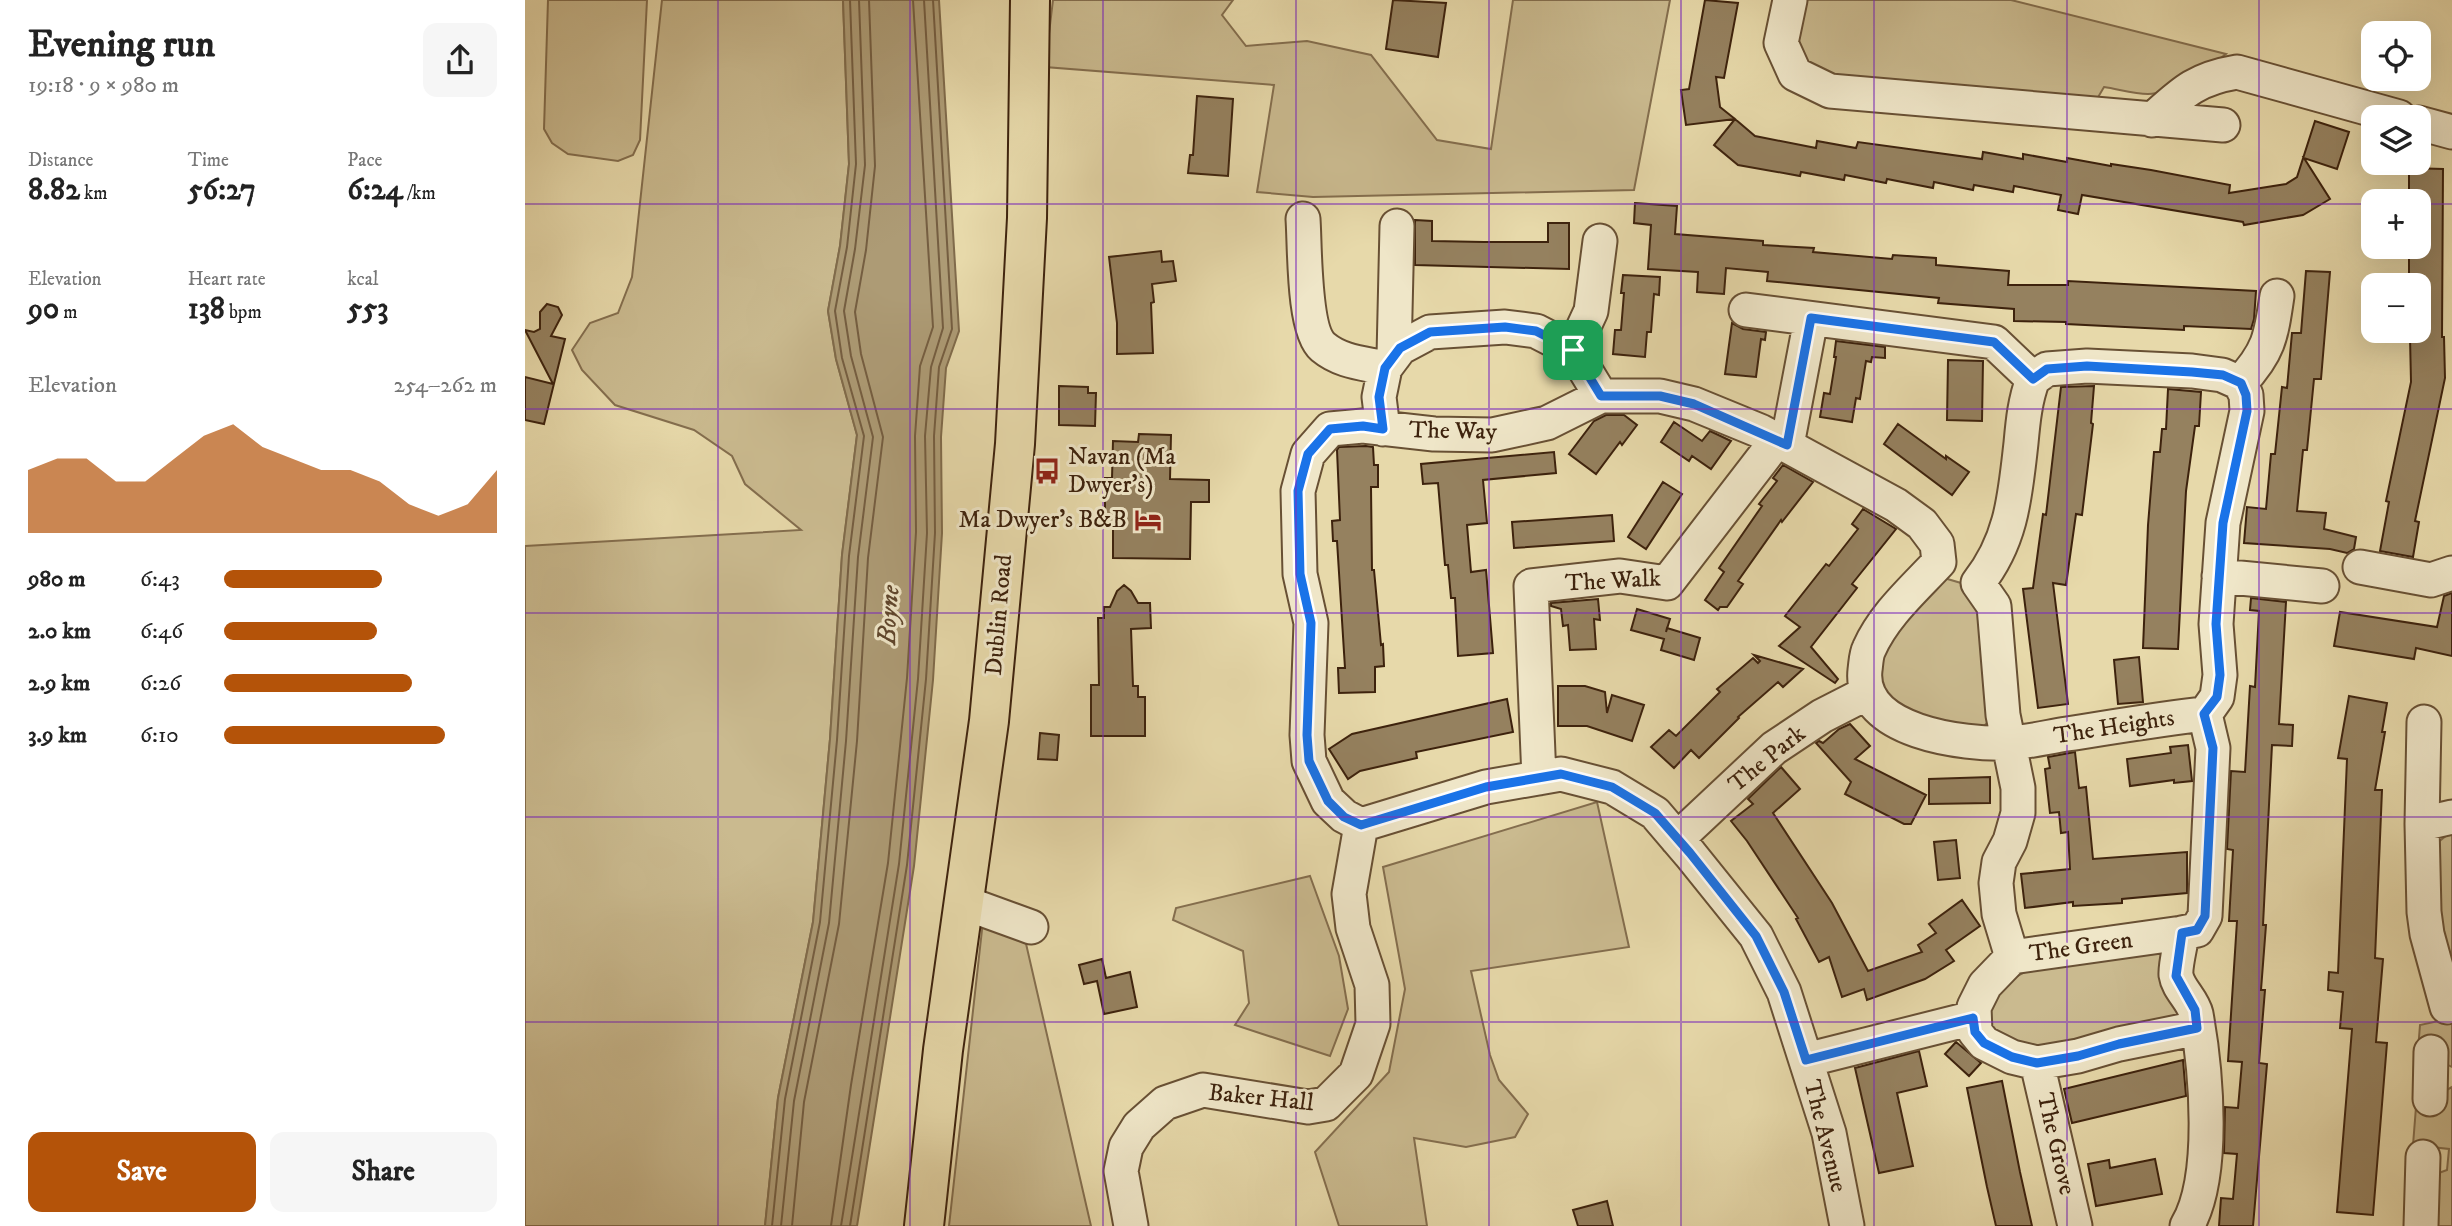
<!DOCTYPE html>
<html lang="en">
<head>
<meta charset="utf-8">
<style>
	body { margin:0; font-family:"IM FELL DW Pica",serif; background:#f6f6f6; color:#222; height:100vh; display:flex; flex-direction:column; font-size:26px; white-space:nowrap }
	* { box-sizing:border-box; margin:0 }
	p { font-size:23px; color:#767676 }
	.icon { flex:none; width:38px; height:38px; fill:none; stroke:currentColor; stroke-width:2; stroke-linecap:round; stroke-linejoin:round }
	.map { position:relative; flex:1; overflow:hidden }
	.sheet { display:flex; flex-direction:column; background:#fff; width:525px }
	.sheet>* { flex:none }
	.controls { position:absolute; left:1836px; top:21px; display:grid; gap:14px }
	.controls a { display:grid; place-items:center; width:70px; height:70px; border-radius:14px; background:#fff; box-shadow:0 7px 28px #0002; font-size:35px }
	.pin { position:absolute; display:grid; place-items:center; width:60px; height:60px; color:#fff; margin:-30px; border-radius:14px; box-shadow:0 4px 10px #0006 }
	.round { display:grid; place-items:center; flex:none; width:74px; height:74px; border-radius:14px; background:#f6f6f6 }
	.head { display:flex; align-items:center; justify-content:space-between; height:119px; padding:0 28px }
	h1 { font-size:38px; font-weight:700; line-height:52px }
	.stats { display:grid; grid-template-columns:repeat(3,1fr); gap:10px; height:119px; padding:7px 28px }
	.stats div { display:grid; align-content:center }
	.stats b { font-size:30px; font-weight:700 }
	.stats small { font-size:19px; font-weight:400 }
	.stats p { font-size:19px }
	.chart { height:196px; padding:14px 28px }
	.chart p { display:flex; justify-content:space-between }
	.chart svg { width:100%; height:126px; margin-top:7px; fill:#b45309; opacity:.7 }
	.action { display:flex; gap:14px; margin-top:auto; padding:14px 28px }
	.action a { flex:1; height:80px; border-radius:14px; background:#b45309; color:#fff; font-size:28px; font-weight:700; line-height:80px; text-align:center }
	.action a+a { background:#f6f6f6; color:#222 }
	ul { padding:0 28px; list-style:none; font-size:23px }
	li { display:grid; grid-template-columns:112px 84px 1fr; align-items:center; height:52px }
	li i { height:18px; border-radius:9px; background:#b45309 }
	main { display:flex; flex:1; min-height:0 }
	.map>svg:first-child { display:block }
	.green { fill:#caba8f; stroke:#846e4e; stroke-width:2 }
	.water { fill:#ad9b75; stroke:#806b4b; stroke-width:2 }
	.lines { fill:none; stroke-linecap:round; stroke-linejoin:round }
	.shore { stroke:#755e41; stroke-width:2 }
	.building { fill:#95815f; stroke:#3d220d; stroke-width:2 }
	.minor-casing { stroke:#685034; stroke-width:37 }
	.major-casing { stroke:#3d220d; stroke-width:42 }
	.minor { stroke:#efe6c8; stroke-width:33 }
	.major { stroke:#e7d9aa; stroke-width:38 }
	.route-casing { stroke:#fff; stroke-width:14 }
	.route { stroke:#1a73e8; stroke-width:9 }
	.grid { fill:none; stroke:#7b2cbf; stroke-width:2; stroke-opacity:0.55 }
	.labels { text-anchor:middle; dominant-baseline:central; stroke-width:6; stroke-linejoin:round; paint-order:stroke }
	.street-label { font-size:24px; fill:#3d220d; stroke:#efe6c8 }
	.poi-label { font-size:24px; fill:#3d220d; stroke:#efe6c8; text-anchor:start }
	.water-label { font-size:26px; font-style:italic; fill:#5f462c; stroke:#efe6c8 }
</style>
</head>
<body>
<main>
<section class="sheet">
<div class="head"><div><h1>Evening run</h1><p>19:18 · 9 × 980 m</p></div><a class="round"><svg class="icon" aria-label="share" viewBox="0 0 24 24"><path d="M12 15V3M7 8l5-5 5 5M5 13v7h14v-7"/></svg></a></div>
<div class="stats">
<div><p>Distance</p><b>8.82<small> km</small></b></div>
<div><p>Time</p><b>56:27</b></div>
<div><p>Pace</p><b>6:24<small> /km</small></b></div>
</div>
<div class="stats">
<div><p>Elevation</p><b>90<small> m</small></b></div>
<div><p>Heart rate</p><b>138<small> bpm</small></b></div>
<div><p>kcal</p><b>553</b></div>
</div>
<div class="chart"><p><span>Elevation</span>254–262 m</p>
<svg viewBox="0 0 160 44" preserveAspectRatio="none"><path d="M0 44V22L10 18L20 18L30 26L40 26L50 18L60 10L70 6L80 14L90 18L100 22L110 22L120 26L130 34L140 38L150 34L160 22V44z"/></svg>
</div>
<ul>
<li><b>980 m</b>6:43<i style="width:58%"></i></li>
<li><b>2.0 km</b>6:46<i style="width:56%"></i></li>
<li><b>2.9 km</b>6:26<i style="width:69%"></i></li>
<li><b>3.9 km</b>6:10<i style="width:81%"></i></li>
</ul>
<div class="action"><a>Save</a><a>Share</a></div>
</section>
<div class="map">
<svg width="1927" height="1226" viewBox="0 0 1927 1226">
	<rect width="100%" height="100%" fill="#e7d9aa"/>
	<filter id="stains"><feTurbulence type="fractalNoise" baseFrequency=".00286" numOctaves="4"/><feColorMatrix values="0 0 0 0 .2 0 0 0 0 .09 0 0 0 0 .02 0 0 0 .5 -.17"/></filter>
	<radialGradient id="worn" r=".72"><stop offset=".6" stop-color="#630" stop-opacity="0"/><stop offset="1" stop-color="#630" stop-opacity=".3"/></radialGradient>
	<path class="green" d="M23,0H122L115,140L108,155L93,161L43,154L27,143L19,129Z
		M137,0H318L324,164L315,246L303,311L311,359L332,435L317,555L305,739L288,922L253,1098L240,1226H0V546L276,530L220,484L207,456L169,430L90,405L57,370L47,350L65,323L93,313L107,277Z
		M528,0H708L697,15L721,46L782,41L846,55L912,140L966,149L988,0H1145L1109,190L788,197L732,192L749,85L520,67Z
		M1276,0H1486L1701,54C1681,69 1647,94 1623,94C1609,94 1593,89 1579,87L1572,99L1313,81C1271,62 1265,44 1276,0Z
		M1419,578L1436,583L1444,590L1455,605L1466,719L1455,730L1407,723L1357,694L1350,655Z
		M1072,802L1104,947L946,971L965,1055L974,1080L1003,1114L990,1137L941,1147L889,1138L902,1226H814L790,1152L864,1072L880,989L858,867Z
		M1927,831V982L1908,920L1911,844Z
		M785,876L814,956L823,1009L805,1056L710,1025L724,1003L718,951L648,920L651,908Z
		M458,921L499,935L566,1226H424Z
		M1638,946L1655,1018L1522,1050L1467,1035L1462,1015L1481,982L1511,966Z
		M1927,1018V1067L1893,1050L1895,1025Z
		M1927,1087V1226H1904L1911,1174L1922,1170L1924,1149L1888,1145L1891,1107Z"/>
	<path class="water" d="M318,0H414L434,331L421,368L416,437L417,533L408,680L389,866L332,1226H240L253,1098L288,922L305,739L317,555L332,435L311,359L303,311L315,246L324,164Z"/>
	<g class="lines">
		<path class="shore" d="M247,1226L260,1099L295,922L312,740L324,556L339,436L317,358L310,311L322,247L331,164L325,0
			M256,1226L269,1101L304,923L321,741L333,557L348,437L326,356L319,311L330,249L340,165L334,0
			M267,1226L279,1102L314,924L332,741L343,558L358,437L336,354L330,312L341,250L350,166L344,0
			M306,1226L326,1085L363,863L382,678L391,532L390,436L395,366L408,327L388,0
			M316,1226L374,864L393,679L402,533L400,436L406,367L418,328L399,0
			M325,1226L382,865L401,679L410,533L409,436L414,367L427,329L408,0"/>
	</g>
	<path class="building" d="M868,0L921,3L913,57L861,49Z
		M1180,0L1213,3L1199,78L1191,77L1195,107L1210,119L1161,125L1156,90L1164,89Z
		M672,96L708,99L703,176L663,173L665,155H668Z
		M1210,119L1230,136L1291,148L1292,141L1331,148L1333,142L1457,159L1458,152L1498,159V154L1542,162V158L1586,166V164L1626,170L1705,185L1704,193L1761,184L1772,177L1790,121L1824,132L1812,169L1779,158L1805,199L1778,215L1719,225L1718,222L1557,195L1553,214L1533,210L1536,195L1489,186L1488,192L1449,185L1448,190L1409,182L1408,188L1362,179L1361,183L1320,175L1319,180L1276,172L1275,176L1213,165L1189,145Z
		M1884,168L1918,169L1917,337H1919L1920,378L1890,521L1894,522L1888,557L1855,551L1864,502L1861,501L1886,382L1885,337H1894V285H1884V256H1894V201H1884Z
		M1110,203L1152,206L1150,234L1238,241V245L1289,248L1288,252L1367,259L1368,255L1411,258V265L1484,271L1483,285H1543V281L1731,291L1729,319L1726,329L1659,326V330L1541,324V322L1489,321V309L1413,303L1414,298L1242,281L1243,272L1201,268L1199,294L1172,292L1173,272L1123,269L1126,225L1109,223Z
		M890,220L907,221V241L959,242H1023V223H1044V269L890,265Z
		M636,251L637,262L648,261L651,281L627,284L629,302L626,303L628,353L592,354V323L584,257Z
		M1781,271L1805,272L1796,379H1789L1782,450H1778L1772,511L1801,513L1799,529L1831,537L1829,549L1822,553L1805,549L1719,543L1722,507L1741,509L1746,454H1750L1757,387L1762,388L1767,333H1776Z
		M1098,275L1135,277L1134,295L1129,294L1126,332H1122L1120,357L1088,354L1090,330H1096L1099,293H1096Z
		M22,304L33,307L37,315L26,336L40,339L19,424L0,420V377L28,384L0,330L9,332L15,329V312Z
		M1207,323L1218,329L1241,332L1240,340L1236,339L1231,377L1200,374Z
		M1311,341L1360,347V358L1347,357L1346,362L1341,361L1335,399L1331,398L1327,422L1295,417L1299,393L1305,394L1311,357H1309Z
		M1423,360L1458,361L1457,421L1422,420Z
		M534,386L563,387V393H571L570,426L534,425Z
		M1569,386L1566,423L1568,424L1557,515L1551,514L1541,585L1528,583L1543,704L1513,708L1498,589L1508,588L1518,514L1521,515L1536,387Z
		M1643,389L1676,392L1674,426H1670L1661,491L1653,649L1618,648L1623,525L1629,452H1635L1637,429H1641Z
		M1081,415H1099L1112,425L1097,445L1095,442L1071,474L1044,454L1069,421Z
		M1149,422L1177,441L1185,431L1206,441L1186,469L1167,456L1164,461L1136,442Z
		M1373,424L1421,459V456L1444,472L1427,495L1359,444Z
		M614,434L646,435L645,479L684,480V502H666L665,559L588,558V522H580V478H587L588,441L613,442Z
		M841,446L848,447L849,465H853V487H846L847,570H849L856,645L858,644L859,666L850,667V692L814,693L813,668H820L812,541H808L807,521L815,520L812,450L814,447Z
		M1029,452L1031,473L958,480L962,523L942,525L946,572L961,570L968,653L933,656L930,598H926L923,565H920L913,483L898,484L896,464Z
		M1258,465L1288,482L1257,522L1256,520L1213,581L1218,584L1202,607H1195L1193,610L1180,600L1199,572L1194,568L1237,506L1234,504L1252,481L1248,478Z
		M1138,482L1157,494L1121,549L1103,537Z
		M1338,509L1371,529L1327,584L1332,588L1286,647L1313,679L1310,683L1254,646L1275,627L1260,616L1301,564L1304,566L1333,529L1327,524Z
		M1087,515L1089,541L989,548L987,522Z
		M599,585L606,591L613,603H625L626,628L606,629L608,686H613V697H620V736H566V685H574L573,618H579V607H585L592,591Z
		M1927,593V656L1891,648L1889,659L1809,646L1815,612L1912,627L1919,596Z
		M1726,598L1761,602L1754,724L1768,725L1767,746L1747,745L1738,925H1741L1736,990H1740L1734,1063L1742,1064L1728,1226H1694L1696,1198L1708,1199L1712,1154L1699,1153L1700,1107L1713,1108L1717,1062L1703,1061L1712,921H1704L1708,850L1702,849L1706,771L1720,772L1725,686L1730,687L1734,611L1725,610Z
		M1073,599L1075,620L1069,619L1071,649L1045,650L1043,625L1038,626L1036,609L1026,606V603Z
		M1112,609L1145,619L1141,632L1142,628L1175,638L1169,660L1136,650L1139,639L1106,630Z
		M1229,655L1278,669L1258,687L1253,682L1213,717L1214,718L1174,758L1166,750L1149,768L1126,747L1144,730L1151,736L1195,692L1192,689L1228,658L1233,663L1235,661Z
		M1614,657L1618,702L1593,704L1589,660Z
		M1033,686H1060L1080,692L1082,713L1087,695L1119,705L1107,741L1062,726H1033Z
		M1824,696L1862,703L1857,732H1860L1850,790H1857L1850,958L1858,959L1851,1042L1862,1043L1848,1215L1812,1212L1827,1029L1815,1028L1818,992L1803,990L1804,972L1813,973L1822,759L1813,758Z
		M982,699L988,732L891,752L892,758L835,771L823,779L804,749L827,734Z
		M1325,724L1345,746L1330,759L1401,795L1386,824H1379L1320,794L1326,782L1291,743L1294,741L1298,743L1314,729Z
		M515,733L534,735L532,760L513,759Z
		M1663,745L1667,781L1649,783V780L1605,786L1602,759L1646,753L1645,747Z
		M1550,752L1554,788L1561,787L1568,859L1662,852V893L1597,899V903L1548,906V902L1500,908L1496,874L1545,869L1543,832L1536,833L1534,812L1525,813L1520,769L1525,768L1523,757Z
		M1256,767L1275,789L1248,813L1307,903L1343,971L1397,952L1393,945L1411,933L1404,924L1437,900L1455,926L1421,950L1429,961L1400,979L1342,1000L1339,989L1317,997L1304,957L1294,962L1271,919L1273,918L1222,841L1206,821L1228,804L1223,799Z
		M1465,777V803L1404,804V779Z
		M1431,840L1435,878L1413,880L1409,842Z
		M577,959L581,978L605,972L612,1007L579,1014L572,981L559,984L554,965Z
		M1431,1042L1456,1063L1444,1076L1420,1054Z
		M1394,1051L1402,1086L1372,1093L1388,1166L1354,1173L1330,1068Z
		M1658,1060L1661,1096L1547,1123L1539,1089Z
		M1477,1081L1495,1172L1507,1226H1471L1462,1187L1442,1088Z
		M1630,1159L1637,1194L1571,1206L1563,1164L1584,1160L1585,1168Z
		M1082,1201L1088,1226H1053L1048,1210Z"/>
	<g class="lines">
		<g class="minor-casing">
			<path id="minor" d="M1265,0L1256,43L1270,74L1305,91L1698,125
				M1627,120C1657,93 1670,79 1712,72L1874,117
				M1894,123L1927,132
				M778,219C780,246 778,330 798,347C816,362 838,363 860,368
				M1221,310L1469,342L1508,379
				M1048,350L1066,311L1075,241
				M869,356L872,226
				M1508,379L1522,369L1562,366L1667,371L1697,375L1715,383
				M1715,383C1744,352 1746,337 1752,296
				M858,429L854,397L860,368L875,348L905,332L980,327L1011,331L1048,350L1076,396
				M1262,445L1286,319
				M1414,562C1389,589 1359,615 1344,649C1341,655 1341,663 1340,670C1333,732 1439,745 1484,743C1503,742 1523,737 1542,734C1588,727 1634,719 1680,714L1692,697L1695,675L1691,624L1698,523L1722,411L1721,395L1715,383
				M1835,567L1906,580L1927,573
				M1694,576L1797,586
				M1014,778L1006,586L1095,576L1142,583L1252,440
				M1897,824L1899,722
				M836,825L819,816L803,801L784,761L782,735L786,623L775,574L773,491L783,454L805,429L838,426L909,434L967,435L1022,423L1076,396H1135L1169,404L1235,431L1371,505L1397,524L1412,544L1414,562
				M836,825L961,787L1036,774L1087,787L1130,813L1165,854L1231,936L1259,992L1304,1133L1322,1226
				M1152,839L1249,748L1297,716L1342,693
				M440,903L506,927
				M1657,933L1487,957L1460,985L1449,1007L1450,1032L1459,1043L1487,1057L1512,1063L1553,1056L1594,1044L1673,1028
				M1487,957L1474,914L1471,883L1474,862L1485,841L1493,813V788L1478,715L1469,606L1453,583C1487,540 1490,496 1496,443C1498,421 1500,400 1508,379
				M1922,1007L1902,934L1899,912L1897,824L1927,817
				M1281,1060L1448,1018
				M1512,1063L1550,1226
				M1905,1099L1906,1052
				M606,1226L596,1171L601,1147L614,1126L640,1103L678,1090L783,1107L801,1104L831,1074L848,1024L847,985L828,928L824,894L836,825
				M1662,1226C1691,1177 1681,1069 1671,1014C1668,1000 1653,989 1651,975C1650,965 1656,944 1657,933L1672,930L1680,916L1688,748L1680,714
				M1896,1226L1898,1157"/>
		</g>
		<g class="major-casing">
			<path id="major" d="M399,1226L418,1050L464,721L490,444L502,218L505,0"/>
		</g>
		<use href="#minor" class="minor"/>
		<use href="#major" class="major"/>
	</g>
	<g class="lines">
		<g class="route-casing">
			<path id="route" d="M1286,318L1469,342L1508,379L1522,369L1562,366L1667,372L1698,375L1716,383L1721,395L1722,411L1698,523L1691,624L1695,675L1692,697L1679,714L1688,748L1680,916L1672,930L1657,933L1651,976L1670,1010L1672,1028L1594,1044L1553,1056L1512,1063L1487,1057L1459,1043L1450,1032L1448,1018L1281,1060L1259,992L1231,936L1165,853L1130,813L1087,787L1036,774L961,787L836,825L819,817L803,801L784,761L782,735L786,623L775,574L773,491L783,454L805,429L838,426L858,429L854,397L860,368L875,348L905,332L980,327L1011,331L1048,350L1076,396H1135L1169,404L1262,445Z"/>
		</g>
		<use href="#route" class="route"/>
	</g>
	<path class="grid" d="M193,0V1226M385,0V1226M578,0V1226M771,0V1226M964,0V1226M1156,0V1226M1349,0V1226M1542,0V1226M1734,0V1226M0,204H1848M1894,204H1927M0,409H1927M0,613H1927M0,817H1927M0,1022H1927"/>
	<defs>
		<g id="bus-bare" transform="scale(2.1)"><path d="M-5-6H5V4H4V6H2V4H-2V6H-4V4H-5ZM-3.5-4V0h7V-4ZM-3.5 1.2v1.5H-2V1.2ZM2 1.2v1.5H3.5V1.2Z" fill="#8f2418" stroke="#efe6c8" stroke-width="2.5" paint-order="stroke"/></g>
		<g id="hotel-bare" transform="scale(2.1)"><path d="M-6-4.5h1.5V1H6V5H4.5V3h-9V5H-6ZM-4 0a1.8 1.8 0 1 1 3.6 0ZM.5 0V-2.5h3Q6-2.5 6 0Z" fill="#8f2418" stroke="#efe6c8" stroke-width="2.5" paint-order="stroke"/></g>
	</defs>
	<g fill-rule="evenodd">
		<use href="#bus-bare" x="522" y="471"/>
		<use href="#hotel-bare" x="623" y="520"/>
	</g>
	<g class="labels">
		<g class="street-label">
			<text transform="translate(928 431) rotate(1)">The Way</text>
			<text transform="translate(1088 581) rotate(-3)">The Walk</text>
			<text transform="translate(474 615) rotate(-85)">Dublin Road</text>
			<text transform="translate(1589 727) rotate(-9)">The Heights</text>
			<text transform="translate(1242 759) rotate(-39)">The Park</text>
			<text transform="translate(1556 947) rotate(-8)">The Green</text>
			<text transform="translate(736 1098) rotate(6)">Baker Hall</text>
			<text transform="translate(1300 1136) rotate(76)">The Avenue</text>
			<text transform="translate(1531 1144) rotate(77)">The Grove</text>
		</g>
		<g class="poi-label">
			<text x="543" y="457">Navan (Ma<tspan x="543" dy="28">Dwyer's)</tspan></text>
			<text x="602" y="520" text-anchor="end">Ma Dwyer's B&amp;B</text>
		</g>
		<g class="water-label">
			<text transform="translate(364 615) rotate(-86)">Boyne</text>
		</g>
	</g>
	<rect width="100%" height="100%" filter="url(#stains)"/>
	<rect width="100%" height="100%" fill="url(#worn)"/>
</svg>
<div class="controls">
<a><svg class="icon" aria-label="locate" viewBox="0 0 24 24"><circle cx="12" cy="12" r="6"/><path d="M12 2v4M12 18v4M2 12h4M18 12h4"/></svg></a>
<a><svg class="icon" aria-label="layers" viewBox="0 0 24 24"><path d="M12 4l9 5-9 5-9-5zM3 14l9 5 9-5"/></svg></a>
<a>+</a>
<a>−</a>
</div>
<div class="pin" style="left:1048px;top:350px;background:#1e9e55"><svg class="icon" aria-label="arrive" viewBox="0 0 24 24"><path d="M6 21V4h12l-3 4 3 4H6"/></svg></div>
</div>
</main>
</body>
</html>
